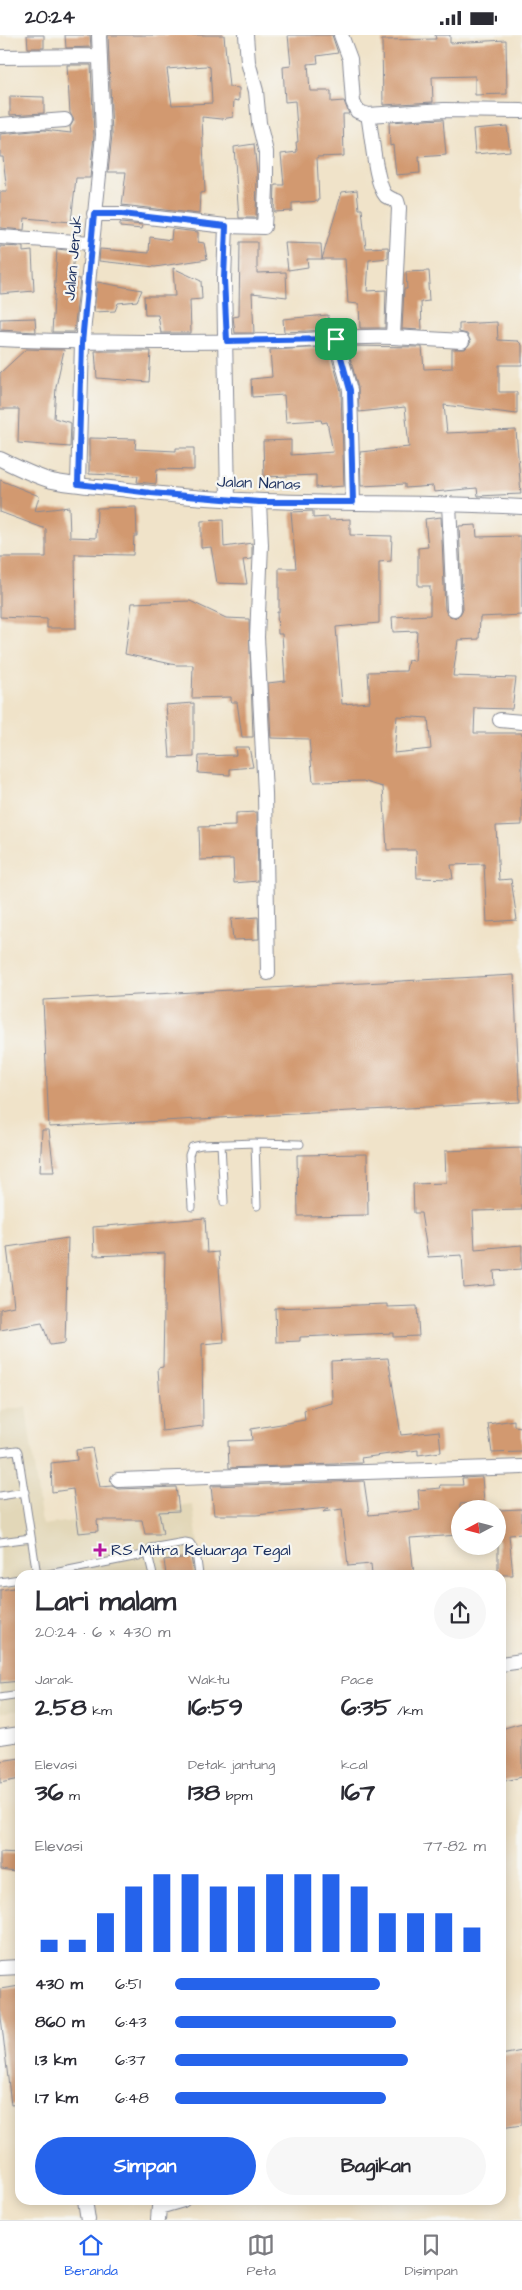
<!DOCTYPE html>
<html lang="id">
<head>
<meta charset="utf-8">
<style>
	body { margin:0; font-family:"Architects Daughter",sans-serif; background:#f7f7f7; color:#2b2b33; height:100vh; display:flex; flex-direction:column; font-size:19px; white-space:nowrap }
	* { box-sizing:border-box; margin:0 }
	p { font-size:16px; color:#7c7c81 }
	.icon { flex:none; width:28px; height:28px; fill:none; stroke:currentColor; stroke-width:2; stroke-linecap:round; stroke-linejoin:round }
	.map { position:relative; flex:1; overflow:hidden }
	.details { position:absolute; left:15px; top:1535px; width:491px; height:635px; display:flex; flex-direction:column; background:#fff; border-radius:15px; box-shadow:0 2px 12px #0003 }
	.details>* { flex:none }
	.needle { width:32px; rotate:263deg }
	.fabs { position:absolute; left:451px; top:1465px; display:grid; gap:10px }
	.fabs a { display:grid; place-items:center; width:55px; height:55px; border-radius:50%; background:#fff; box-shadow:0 2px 12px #0003; font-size:25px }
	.pin { position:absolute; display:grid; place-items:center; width:42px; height:42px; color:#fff; margin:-21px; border-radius:10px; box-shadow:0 2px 8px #0006 }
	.round { display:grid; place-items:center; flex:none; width:52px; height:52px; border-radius:26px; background:#f7f7f7 }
	.headline { display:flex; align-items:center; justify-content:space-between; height:85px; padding:0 20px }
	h1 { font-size:28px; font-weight:800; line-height:38px }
	.stats { display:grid; grid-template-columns:repeat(3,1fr); gap:8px; height:85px; padding:5px 20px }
	.stats div { display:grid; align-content:center }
	.stats b { font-size:25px; font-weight:800 }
	.stats small { font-size:14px; font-weight:400 }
	.stats p { font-size:14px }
	.chart { height:140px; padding:10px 20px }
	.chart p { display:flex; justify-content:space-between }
	.chart svg { width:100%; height:90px; margin-top:5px; stroke:#2563eb; stroke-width:6 }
	.cta { display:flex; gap:10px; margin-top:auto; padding:10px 20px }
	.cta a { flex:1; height:58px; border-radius:30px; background:#2563eb; color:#fff; font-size:20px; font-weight:800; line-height:58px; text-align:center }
	.cta a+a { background:#f7f7f7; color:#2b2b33 }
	ul { padding:0 20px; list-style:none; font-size:16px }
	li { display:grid; grid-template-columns:80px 60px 1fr; align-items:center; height:38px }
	li i { height:12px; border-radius:6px; background:#2563eb }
	.status { display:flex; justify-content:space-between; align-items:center; height:35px; padding:0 25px; background:#fff; direction:ltr }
	.status svg { height:14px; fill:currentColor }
	.tab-bar { display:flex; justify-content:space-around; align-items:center; height:70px; border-top:1px solid #e1e1e2; background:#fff; font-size:14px; color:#7c7c81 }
	.tab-bar a { display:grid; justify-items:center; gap:2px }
	.tab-bar .active { color:#2563eb }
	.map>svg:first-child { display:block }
	.built { fill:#e2d7b8 }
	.building { fill:#d29970; fill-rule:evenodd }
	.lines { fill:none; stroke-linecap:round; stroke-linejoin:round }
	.lane-casing { stroke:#868994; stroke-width:9 }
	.street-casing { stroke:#868994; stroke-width:16 }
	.lane { stroke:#fff; stroke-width:7 }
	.street { stroke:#fff; stroke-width:14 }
	.route-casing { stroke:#fff; stroke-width:10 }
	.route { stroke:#2563eb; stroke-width:6 }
	.poi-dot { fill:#b5179e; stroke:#f6f6f2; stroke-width:2 }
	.labels { text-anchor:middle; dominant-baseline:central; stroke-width:4.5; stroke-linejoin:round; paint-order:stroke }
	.street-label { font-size:16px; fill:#1b2f5e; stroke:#f6f6f2 }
	.poi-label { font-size:16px; fill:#1b2f5e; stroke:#f6f6f2; text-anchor:start }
</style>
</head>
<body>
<div class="status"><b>20:24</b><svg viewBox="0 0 49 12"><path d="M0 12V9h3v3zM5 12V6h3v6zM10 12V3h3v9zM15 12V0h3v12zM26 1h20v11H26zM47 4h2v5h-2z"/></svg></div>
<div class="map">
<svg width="522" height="2185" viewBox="0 0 522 2185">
	<rect width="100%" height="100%" fill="#f6f6f2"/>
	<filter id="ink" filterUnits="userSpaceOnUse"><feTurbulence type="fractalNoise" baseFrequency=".02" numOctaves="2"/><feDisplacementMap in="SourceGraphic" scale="10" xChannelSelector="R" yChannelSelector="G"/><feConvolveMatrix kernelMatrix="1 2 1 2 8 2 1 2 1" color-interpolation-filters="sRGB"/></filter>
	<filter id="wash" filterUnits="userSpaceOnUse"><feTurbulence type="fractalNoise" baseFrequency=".0096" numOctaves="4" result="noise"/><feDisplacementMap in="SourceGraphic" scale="20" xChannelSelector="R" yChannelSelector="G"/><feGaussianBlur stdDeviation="1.12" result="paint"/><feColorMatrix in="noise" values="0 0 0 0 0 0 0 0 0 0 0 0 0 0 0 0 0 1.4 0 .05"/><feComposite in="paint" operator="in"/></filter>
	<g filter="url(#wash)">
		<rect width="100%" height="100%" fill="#f0e3c9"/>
		<path class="built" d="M26,1372L42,1490L193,1470L202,1540H20V1675L0,1678V1375Z"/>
		<g id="blocks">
			<path class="building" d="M27,0H44V13H28Z
				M65,0H90L91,12L66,13Z
				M108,0H224L229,52L239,53V66L234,65L233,82L222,84L202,82L205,157L200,158L199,179L122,170L126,137H108L112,100ZM206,31L210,32L212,68L172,70L167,34Z
				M288,0H332L338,18L317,21L318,28L308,29L310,56H331V67L344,66L349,79H343L344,121L317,122L319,166L292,168V176L274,177L275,150H284L281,119L297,117L296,107H298L295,66L285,67L283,32L291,31Z
				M435,0H450V8L506,5L507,59L475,60V41L432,42L433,67L383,70L382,5L436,4Z
				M67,30H91L94,100L90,143H76L71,187L25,183L24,195L0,193V157H7L3,122H0V99L44,95L71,98L70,92L74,85L70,78Z
				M10,61L44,62V78L10,80Z
				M443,84L446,120L419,122L420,138L396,140L393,110L390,111L389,87Z
				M507,91L510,116L475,119L473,94Z
				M254,109L257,138L256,183H239L234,112Z
				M357,155L359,174H362L366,213L388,212V223L369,225L367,256L386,255L385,293H360L359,269L348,268L345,224H322L342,157Z
				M120,188L143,190L142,194L120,192Z
				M172,194L198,197V207L204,208L207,224L155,232L99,226L100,214L149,218L150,202L171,205Z
				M240,207H257V238L286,237L287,262L252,258L254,298H235L233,282L239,281Z
				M285,208L321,209L322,224H307L308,232L288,235Z
				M0,211L23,212V217L32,216L34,256L0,259Z
				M57,214L75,216L71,242L80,244L74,297H52Z
				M173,233L201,246L202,264L190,265L191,298H161L158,280H145L144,261H175Z
				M429,236L430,249H428L429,266L421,267L422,295L402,294L404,254H407L406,237Z
				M97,247L119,251L142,255L137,266L118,268L115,276L94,277Z
				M328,280L330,295L284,297L283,284Z
				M35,283L36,297L0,295V284Z
				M497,287L498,305L518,306L522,310V330H499V357H517V379L444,370L447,398L516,395L521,459L478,461L477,453L434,457L433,451L405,453V449L361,451L360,417L409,412L405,372L359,377L358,353L347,311L422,312L424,334L452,333V314H465L471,307L467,299L459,297V289Z
				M329,312L341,356L344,451L316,453V440L264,442L263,406L291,405V420L333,417L327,387L322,388L321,385L286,387L284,360L252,362L251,344L272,342L270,315Z
				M26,314L64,315L56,352L54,383L71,388L70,412L18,408L19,374H0V338Z
				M95,316H151L149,347L97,343Z
				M89,403L136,404L135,414L176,416V413H194V435L157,434L156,449L137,447L138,441L89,439Z
				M0,445L39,461L35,476L69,472L70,502L96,503L97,473L136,472L137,501H134L133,520L75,519L76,593H47V584L0,582V522H46V494L0,477Z
				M313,476V483L329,482V485L350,484V500L392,501L391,526L379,527V588L336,592L342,669L370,667L368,637L406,636L408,625L415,626L417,596L393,597L392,582L430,580V551H418V513L428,512L425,484L441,482L445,574L447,579L454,583L459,581L463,574L459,491L476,490L477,502L521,501L522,580L480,582L479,604L458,605L453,641L516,643L512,674L475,673L474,698H522V790L496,791L499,845L511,844L517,885L487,887L484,829L451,830L453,844L417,843L416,815H387L383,752L363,746L313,747L309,704L271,703L268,648L285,646L282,599H278L277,577H279V533H296L291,477ZM397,681L428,683L431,714L394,718Z
				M223,485L224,512L252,508V524L243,525L247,549L217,548L211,512L201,513V486Z
				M190,566L226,583L249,584L253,702H242L237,667H231V662L192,663L193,630H176L125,619L132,568Z
				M194,668V722L170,723L166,670Z
				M235,712H249L253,732L230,734V740L198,738L199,721L236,720Z
				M257,777L258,846L234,848L233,824L200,825L199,792L236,791V778Z
				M258,882L259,904L233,905L231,884Z
				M514,940L520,1067L49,1092L43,965Z
				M42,1095H49L54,1137H40Z
				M522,1113V1175L473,1176L475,1214L522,1210V1234L494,1236L495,1250L464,1253L462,1220L428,1222L421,1178H414L413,1149L446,1148L445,1116Z
				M367,1119L368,1180L298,1181L297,1120Z
				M205,1183L207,1218L218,1217L224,1307L202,1309L203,1391L162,1396L158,1333L163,1332L165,1218L94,1221L93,1192Z
				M68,1203L65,1308L50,1310L42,1288L0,1295V1274L14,1271L7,1212Z
				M387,1269V1272L417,1271L419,1301L393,1302V1298L300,1302V1306L276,1307L275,1273Z
				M388,1323L401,1400L439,1396L441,1417L418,1420V1415L361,1423L362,1428L229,1433L228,1406L252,1405L251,1394L305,1385L304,1375L332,1368L331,1326Z
				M514,1385V1391L522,1392V1417L492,1418L488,1389Z
				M92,1413L100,1452L112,1451L118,1454L176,1452L179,1476L159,1477L163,1499H145L142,1485H97L98,1496L79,1498L73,1454L52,1457L51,1428L77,1425L76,1415Z
				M482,1442L484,1467L460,1469V1500L410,1503L414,1540H372L371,1529L348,1531L342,1474L323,1477L328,1473L256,1480H214L211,1451L364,1446L369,1480L420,1475L418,1455L441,1453L440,1450H463L462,1443Z
				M522,1474V1499L509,1500L513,1540H498V1475Z
				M191,1522L194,1540H166L164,1525Z
				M20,1552V1646L0,1648V1555Z
				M522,1688V1742L501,1747V1694Z
				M20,1723V1744L0,1748V1726Z
				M0,1817L19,1818L15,1837L0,1835Z
				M20,1951V2069L11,2070L0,1973V1954Z
				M522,2016V2090L501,2093V2020Z"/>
		</g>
	</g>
	<g filter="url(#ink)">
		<use href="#blocks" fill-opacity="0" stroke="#868994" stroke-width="1"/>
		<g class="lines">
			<g class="lane-casing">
				<path id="lane" d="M255,1108L257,1171
					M221,1109L224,1167
					M192,1172L189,1120L192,1112L201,1110L255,1108L300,1109
					M0,1417L17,1415L18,1417L37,1540
					M0,1461L25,1457
					M0,1507L31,1503
					M148,1519L153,1540
					M44,1540L148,1519L151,1513L185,1507L190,1508L196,1517L199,1540
					M0,1547L20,1544
					M0,1662L20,1659"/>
			</g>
			<g class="street-casing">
				<path id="street" d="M341,0L350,24L353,67L357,76L368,80L444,75L522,76
					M0,22L100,21
					M0,90L65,85
					M94,179H122L226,191L264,192L266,153V117L259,88L256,56L248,27L246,0
					M226,191L224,244L228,465
					M0,202L92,208
					M393,302L462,306
					M0,304C95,308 191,307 286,306C322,305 357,300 393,302L399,173L397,166C393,165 389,163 386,161C375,149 372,98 368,80
					M336,304L350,355L353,467
					M0,424C17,432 34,441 52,446C75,451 104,452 128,455C258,473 391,465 522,472
					M78,449L82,308L103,100L99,0
					M259,467L261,510L257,602L265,758L268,938
					M449,469L454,574
					M500,685L522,687
					M118,1445L522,1432
					M501,1629L522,1626
					M0,1702L20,1699
					M0,1933L20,1932
					M85,2165L88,2185
					M158,2185L159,2172L183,2165"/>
			</g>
			<use href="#lane" class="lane"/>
			<use href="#street" class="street"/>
		</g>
	</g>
	<g class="lines" filter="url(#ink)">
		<g class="route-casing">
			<path id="route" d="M94,179H122L226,191L224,244L227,306L336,304L350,355L353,467H259L151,458L78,449L82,308Z"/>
		</g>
		<use href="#route" class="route"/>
	</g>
	<path class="poi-dot" d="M97.5 1507.5h5v5h5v5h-5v5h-5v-5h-5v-5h5z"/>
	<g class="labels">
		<g class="street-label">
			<text transform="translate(73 223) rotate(-85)">Jalan Jeruk</text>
			<text transform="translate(259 448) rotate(2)">Jalan Nanas</text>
		</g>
		<g class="poi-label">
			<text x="111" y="1515">RS Mitra Keluarga Tegal</text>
		</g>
	</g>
</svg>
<div class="fabs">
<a><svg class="needle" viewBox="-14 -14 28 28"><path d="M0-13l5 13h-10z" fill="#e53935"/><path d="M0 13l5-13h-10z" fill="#7c7c81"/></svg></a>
</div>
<div class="pin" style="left:336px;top:304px;background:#1e9e55"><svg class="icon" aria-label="arrive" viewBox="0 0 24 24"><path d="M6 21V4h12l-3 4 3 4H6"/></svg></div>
<section class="details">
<div class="headline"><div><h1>Lari malam</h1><p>20:24 · 6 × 430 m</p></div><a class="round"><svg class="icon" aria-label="share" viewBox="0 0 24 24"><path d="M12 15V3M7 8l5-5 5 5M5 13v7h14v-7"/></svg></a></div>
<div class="stats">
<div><p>Jarak</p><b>2.58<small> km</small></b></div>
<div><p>Waktu</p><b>16:59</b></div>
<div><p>Pace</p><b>6:35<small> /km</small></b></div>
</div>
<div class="stats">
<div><p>Elevasi</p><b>36<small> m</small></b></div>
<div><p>Detak jantung</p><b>138<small> bpm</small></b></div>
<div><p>kcal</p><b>167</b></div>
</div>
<div class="chart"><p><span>Elevasi</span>77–82 m</p>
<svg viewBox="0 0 160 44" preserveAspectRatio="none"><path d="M5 44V38M15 44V38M25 44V25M35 44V12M45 44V6M55 44V6M65 44V12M75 44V12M85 44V6M95 44V6M105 44V6M115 44V12M125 44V25M135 44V25M145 44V25M155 44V32"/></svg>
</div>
<ul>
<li><b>430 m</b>6:51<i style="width:66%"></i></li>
<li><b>860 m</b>6:43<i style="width:71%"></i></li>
<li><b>1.3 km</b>6:37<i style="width:75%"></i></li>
<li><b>1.7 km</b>6:48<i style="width:68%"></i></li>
</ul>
<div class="cta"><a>Simpan</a><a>Bagikan</a></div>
</section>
</div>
<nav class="tab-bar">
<a class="active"><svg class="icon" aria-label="home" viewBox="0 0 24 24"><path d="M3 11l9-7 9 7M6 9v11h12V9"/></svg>Beranda</a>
<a><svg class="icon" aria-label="map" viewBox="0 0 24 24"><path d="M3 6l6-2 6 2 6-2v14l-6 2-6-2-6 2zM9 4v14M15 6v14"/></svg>Peta</a>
<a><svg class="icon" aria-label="saved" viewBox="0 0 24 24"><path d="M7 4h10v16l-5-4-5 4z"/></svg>Disimpan</a>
</nav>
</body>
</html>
